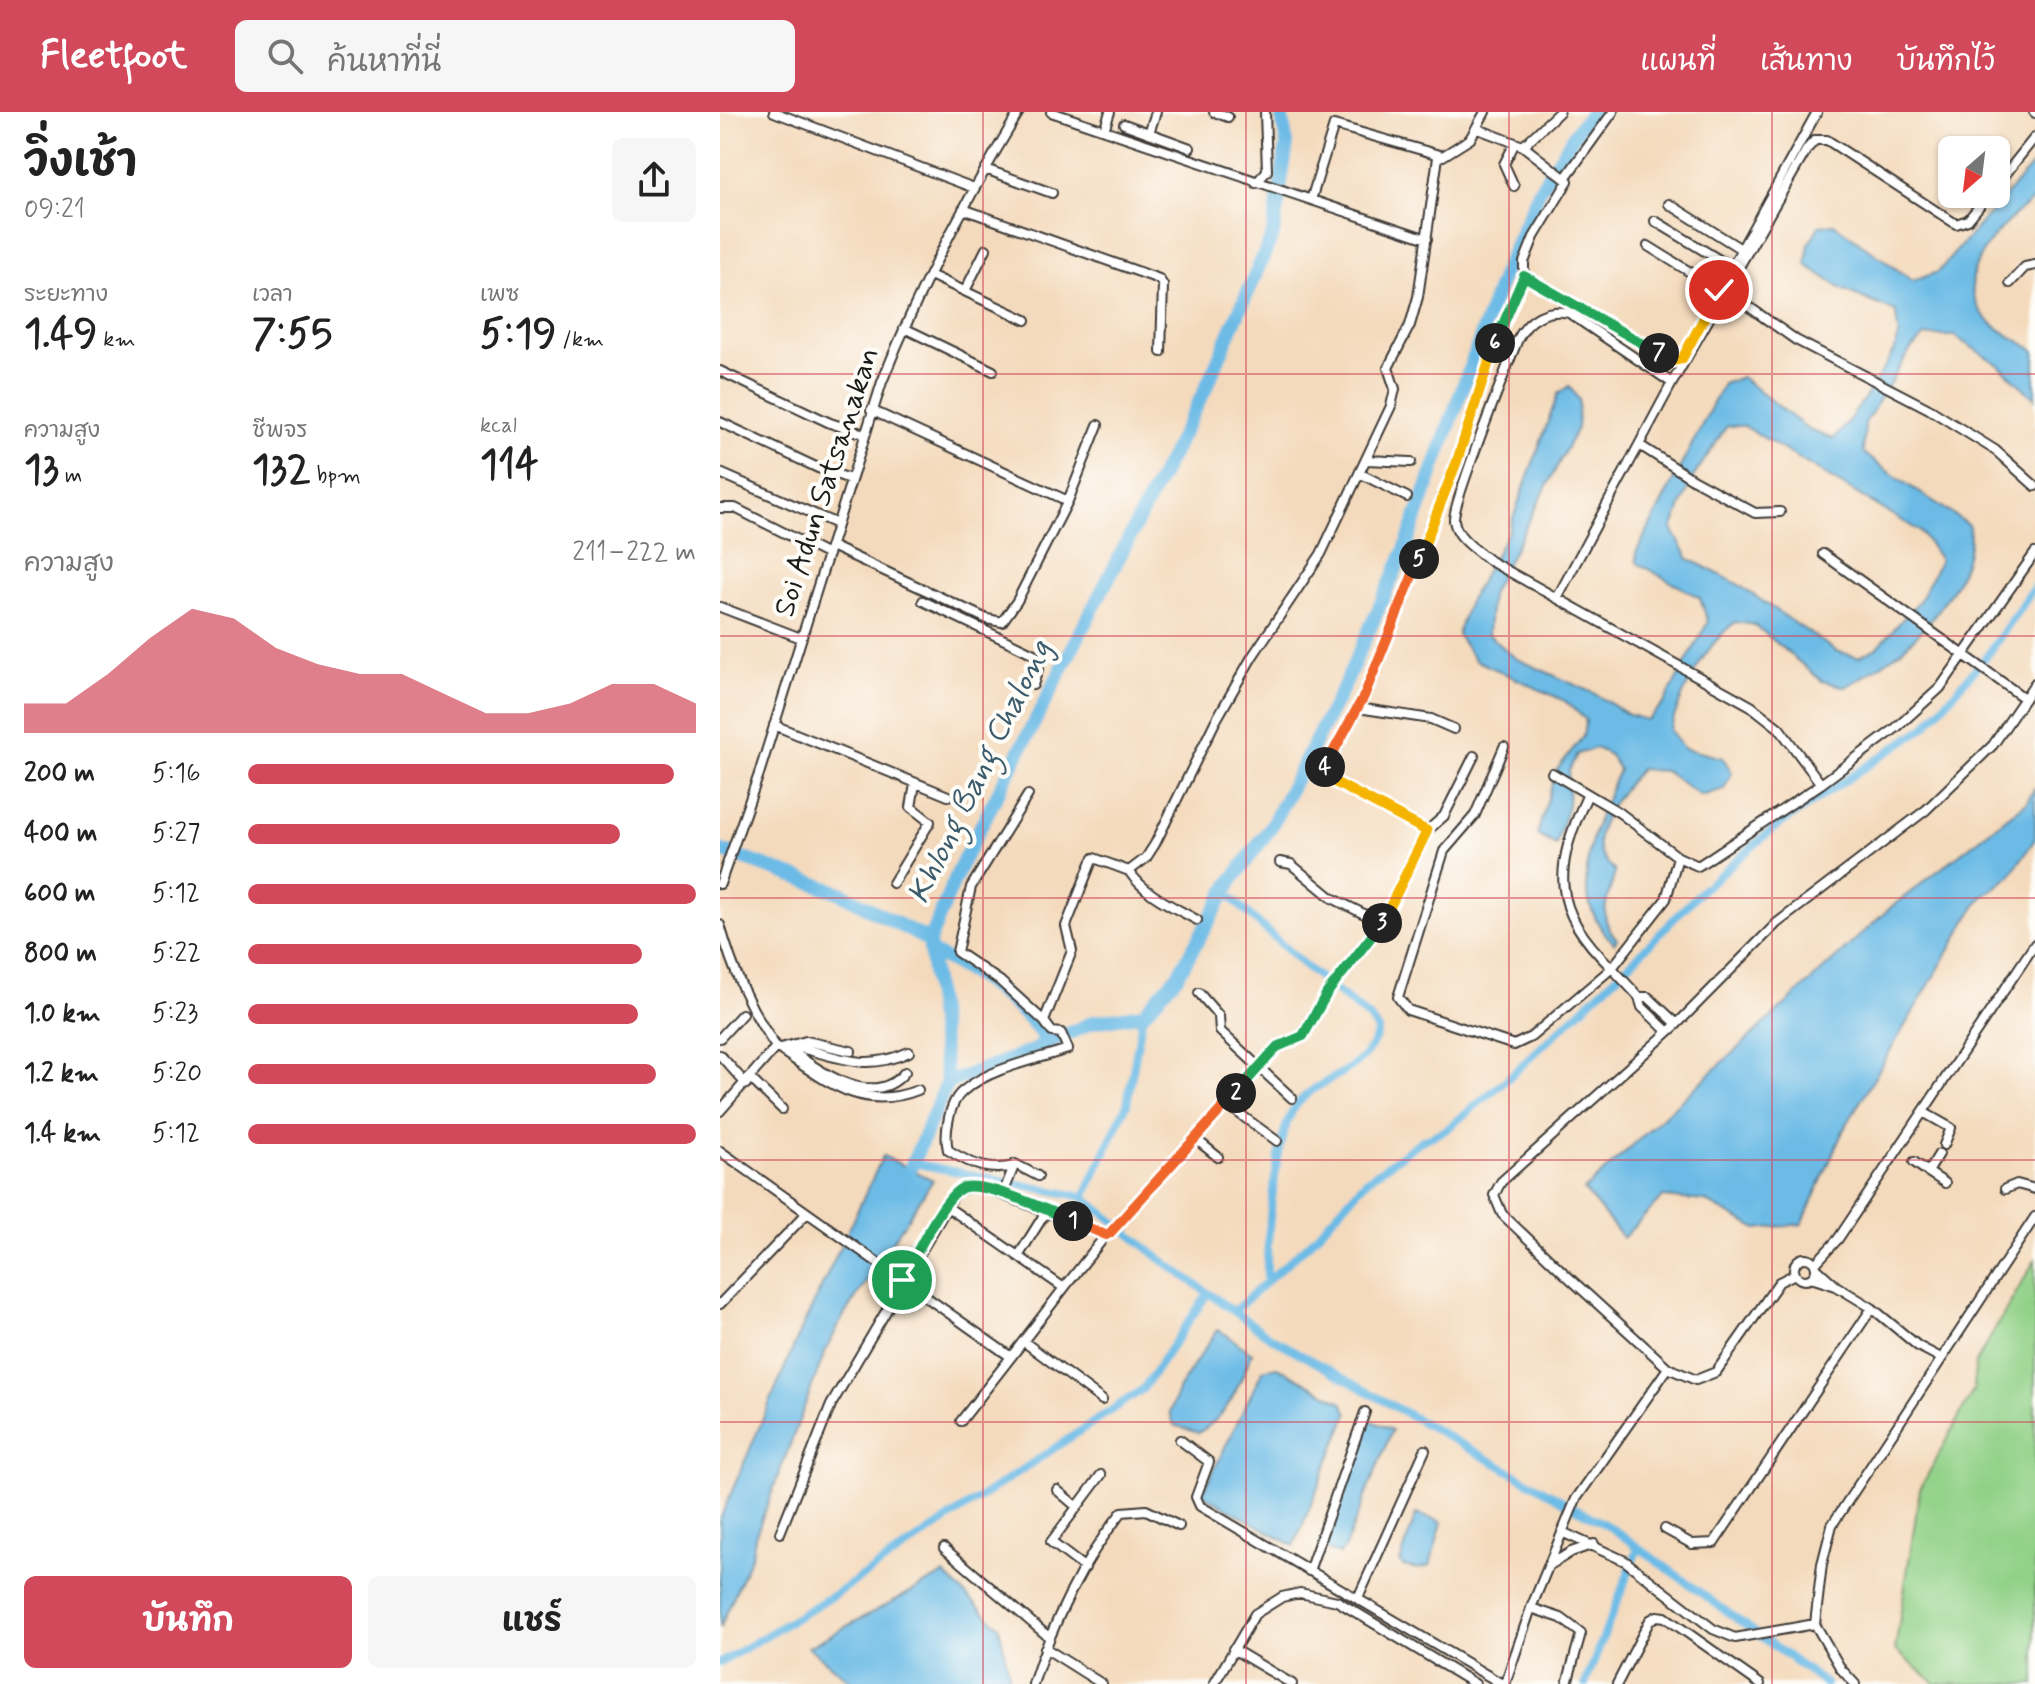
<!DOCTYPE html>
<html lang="th">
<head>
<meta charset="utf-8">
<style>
	body { margin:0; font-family:Mynerve,"Playpen Sans Thai",sans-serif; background:#f6f6f6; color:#222; height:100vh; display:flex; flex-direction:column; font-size:30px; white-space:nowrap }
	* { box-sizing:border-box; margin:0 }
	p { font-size:26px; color:#767676 }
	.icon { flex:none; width:44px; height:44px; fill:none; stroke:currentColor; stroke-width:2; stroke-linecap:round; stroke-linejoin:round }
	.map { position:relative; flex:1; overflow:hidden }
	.drawer { display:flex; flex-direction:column; background:#fff; width:720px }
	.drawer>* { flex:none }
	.needle { width:52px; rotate:208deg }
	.controls { position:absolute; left:1218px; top:24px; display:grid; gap:16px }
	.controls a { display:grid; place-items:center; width:72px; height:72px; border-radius:12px; background:#fff; box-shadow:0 2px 6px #0004; font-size:40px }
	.pin { position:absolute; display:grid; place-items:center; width:68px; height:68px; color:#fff; margin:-34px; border:4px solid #fff; border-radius:50%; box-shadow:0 2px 8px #0007 }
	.km { position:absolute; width:40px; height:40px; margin:-20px; border-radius:50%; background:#222; color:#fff; font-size:22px; line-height:40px; text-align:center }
	.round { display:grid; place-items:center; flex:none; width:84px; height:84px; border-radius:12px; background:#f6f6f6 }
	.head { display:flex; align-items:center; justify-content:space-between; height:136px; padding:0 24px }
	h1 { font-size:44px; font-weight:700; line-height:60px }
	.figures { display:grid; grid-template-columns:repeat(3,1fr); gap:12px; height:136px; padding:8px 24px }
	.figures div { display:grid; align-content:center }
	.figures b { font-size:40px; font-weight:700 }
	.figures small { font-size:22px; font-weight:400 }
	.figures p { font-size:22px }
	.chart { height:224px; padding:16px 24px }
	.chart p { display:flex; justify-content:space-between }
	.chart svg { width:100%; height:144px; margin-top:8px; fill:#d1495b; opacity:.7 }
	.primary-button { display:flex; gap:16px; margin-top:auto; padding:16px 24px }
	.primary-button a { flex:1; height:92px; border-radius:12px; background:#d1495b; color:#fff; font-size:32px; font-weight:700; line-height:92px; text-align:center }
	.primary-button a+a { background:#f6f6f6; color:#222 }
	ul { padding:0 24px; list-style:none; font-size:26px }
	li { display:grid; grid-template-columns:128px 96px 1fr; align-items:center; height:60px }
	li i { height:20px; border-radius:10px; background:#d1495b }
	header { display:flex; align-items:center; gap:48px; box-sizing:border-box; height:112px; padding:0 40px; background:#d1495b; color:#fff }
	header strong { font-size:38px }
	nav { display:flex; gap:44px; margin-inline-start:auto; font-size:28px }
	.search { width:560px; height:72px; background:#f6f6f6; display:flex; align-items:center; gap:20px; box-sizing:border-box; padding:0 28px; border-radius:12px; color:#767676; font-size:30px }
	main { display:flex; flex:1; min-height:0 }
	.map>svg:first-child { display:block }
	.green { fill:#91d187; stroke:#567652; stroke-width:2 }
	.water { fill:#6cbbe6; stroke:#446c81; stroke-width:2; fill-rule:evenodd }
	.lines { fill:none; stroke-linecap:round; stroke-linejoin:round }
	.canal { stroke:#6cbbe6; stroke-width:8 }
	.river { stroke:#6cbbe6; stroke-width:14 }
	.minor-casing { stroke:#3c3834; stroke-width:12 }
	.minor { stroke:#fff; stroke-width:8 }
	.split-1-casing { stroke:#fff; stroke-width:16 }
	.split-2-casing { stroke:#fff; stroke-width:16 }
	.split-3-casing { stroke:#fff; stroke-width:16 }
	.split-4-casing { stroke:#fff; stroke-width:16 }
	.split-5-casing { stroke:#fff; stroke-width:16 }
	.split-6-casing { stroke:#fff; stroke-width:16 }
	.split-7-casing { stroke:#fff; stroke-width:16 }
	.split-8-casing { stroke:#fff; stroke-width:16 }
	.split-1 { stroke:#22a559; stroke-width:10 }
	.split-2 { stroke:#f0652b; stroke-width:10 }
	.split-3 { stroke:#22a559; stroke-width:10 }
	.split-4 { stroke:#f5b400; stroke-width:10 }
	.split-5 { stroke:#f0652b; stroke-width:10 }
	.split-6 { stroke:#f5b400; stroke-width:10 }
	.split-7 { stroke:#22a559; stroke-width:10 }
	.split-8 { stroke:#f5b400; stroke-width:10 }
	.grid { fill:none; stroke:#d1495b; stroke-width:2; stroke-opacity:0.55 }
	.labels { text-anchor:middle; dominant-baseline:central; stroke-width:8; stroke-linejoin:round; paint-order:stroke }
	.street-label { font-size:30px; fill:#1c1c1c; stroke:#fdfcf7 }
	.water-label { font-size:32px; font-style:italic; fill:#3c5c6d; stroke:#fdfcf7 }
</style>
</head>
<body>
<header>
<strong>Fleetfoot</strong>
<div class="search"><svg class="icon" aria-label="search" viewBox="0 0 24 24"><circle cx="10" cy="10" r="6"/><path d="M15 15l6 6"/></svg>ค้นหาที่นี่</div>
<nav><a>แผนที่</a><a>เส้นทาง</a><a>บันทึกไว้</a></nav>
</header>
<main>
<section class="drawer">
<div class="head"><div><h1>วิ่งเช้า</h1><p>09:21</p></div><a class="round"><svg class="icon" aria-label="share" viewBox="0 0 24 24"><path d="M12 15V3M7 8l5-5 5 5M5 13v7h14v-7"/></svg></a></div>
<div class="figures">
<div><p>ระยะทาง</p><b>1.49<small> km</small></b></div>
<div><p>เวลา</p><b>7:55</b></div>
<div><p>เพซ</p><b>5:19<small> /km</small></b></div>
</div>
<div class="figures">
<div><p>ความสูง</p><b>13<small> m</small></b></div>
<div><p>ชีพจร</p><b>132<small> bpm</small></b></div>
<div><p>kcal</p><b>114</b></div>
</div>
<div class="chart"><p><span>ความสูง</span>211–222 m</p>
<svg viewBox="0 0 160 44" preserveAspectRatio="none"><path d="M0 44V35L10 35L20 26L30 15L40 6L50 9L60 18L70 23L80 26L90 26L100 32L110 38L120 38L130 35L140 29L150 29L160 35V44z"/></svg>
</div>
<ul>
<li><b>200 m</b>5:16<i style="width:95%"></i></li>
<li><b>400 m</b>5:27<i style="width:83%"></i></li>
<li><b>600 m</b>5:12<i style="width:100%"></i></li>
<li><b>800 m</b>5:22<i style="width:88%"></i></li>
<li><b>1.0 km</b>5:23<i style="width:87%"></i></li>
<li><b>1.2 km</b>5:20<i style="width:91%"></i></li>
<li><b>1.4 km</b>5:12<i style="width:100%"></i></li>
</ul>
<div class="primary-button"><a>บันทึก</a><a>แชร์</a></div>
</section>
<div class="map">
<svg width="1315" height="1572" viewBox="0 0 1315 1572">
	<rect width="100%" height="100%" fill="#fdfcf7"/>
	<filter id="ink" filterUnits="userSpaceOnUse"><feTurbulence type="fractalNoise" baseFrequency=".0125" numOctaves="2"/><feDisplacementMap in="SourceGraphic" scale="16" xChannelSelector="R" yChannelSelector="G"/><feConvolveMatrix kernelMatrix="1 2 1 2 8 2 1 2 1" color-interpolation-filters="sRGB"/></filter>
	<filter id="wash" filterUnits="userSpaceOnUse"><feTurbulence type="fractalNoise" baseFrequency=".006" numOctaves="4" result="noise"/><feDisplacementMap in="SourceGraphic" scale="32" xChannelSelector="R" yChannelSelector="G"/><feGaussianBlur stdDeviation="1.8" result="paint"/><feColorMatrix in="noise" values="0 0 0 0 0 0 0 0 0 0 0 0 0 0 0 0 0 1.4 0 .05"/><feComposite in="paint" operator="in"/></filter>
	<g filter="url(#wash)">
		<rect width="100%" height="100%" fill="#f4dabc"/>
		<path class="green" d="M1315,1148V1572H1216L1175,1538L1200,1377L1254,1277L1255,1252Z"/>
		<path class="water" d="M1315,50V86C1280,114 1225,163 1268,208C1279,220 1301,229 1315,239V287L1279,253L1234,224H1205L1191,237L1145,311L1143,340C1175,368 1214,387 1249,414C1256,458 1211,513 1179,540C1163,553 1144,563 1126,575L1102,569L1035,513L1015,510C984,535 961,580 950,618L963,636L1003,646L1012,661L1004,677L981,684L945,659L920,657C904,676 871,712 880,740C883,747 891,754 895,760C889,787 875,804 897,827L894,831C842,782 875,712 899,658L890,643L876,636L857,642L849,659L848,693L836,733L817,723L836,659L863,624L866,608L845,589L755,548L737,522L749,489L788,420L838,282L849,274L859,288L857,316L771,482L768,522L795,546L873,581L909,603L927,608L944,591L988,510L980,486L917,451L916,441L1003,272L1021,265L1089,318L1113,327C1126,316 1177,241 1178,226C1179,218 1176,208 1176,200L1122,177L1086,153L1089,132L1099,114L1114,112L1193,169L1218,160ZM1007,314H1024L1201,420L1220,448L1200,488L1157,536L1138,545L1116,539L1016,471L969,447L952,417L972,367Z
			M1315,675V727L1290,764L1259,788L1123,1019L1082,1112L1037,1117L985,1089L943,1085L903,1126L864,1078L1170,796L1307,690Z
			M163,1044L213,1068L123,1205L105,1240L35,1425L32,1442L0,1516V1407L77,1227Z
			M497,1218C511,1223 519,1234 532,1241C518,1273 510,1304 478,1321L454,1313L450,1300L459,1276Z
			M557,1255L622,1290L628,1301L574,1434L482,1382L543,1258Z
			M650,1308L672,1318L624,1437L620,1442L604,1437L602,1430Z
			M696,1402L722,1410L710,1454L698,1457L683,1454L680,1450Z
			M224,1462L279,1514L291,1572H134L88,1535Z"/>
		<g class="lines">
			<path class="canal" d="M506,781L586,855L650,906L658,918C647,963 599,962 575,995C555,1022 546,1133 547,1169
				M193,1051L364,1085L439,1146L550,1225L893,1417L1106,1572
				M364,1085L407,992L423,902
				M514,1199L591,1130L646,1069L701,1029L726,1018L785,969L912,850L983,777L1053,717L1205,615L1269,541L1315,474
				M0,1551L122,1478L423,1277L488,1181
				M865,1572L918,1436"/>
			<path class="river" d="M0,738L121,781L209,829
				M211,840C258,862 298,888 328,931
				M227,971L314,938L373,910L423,902L458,863L511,770L549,718L624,574L684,440L785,157L820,77L860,14L873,0
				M184,1071L227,971L209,829L240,755L485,278L553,122L567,32L561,0"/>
		</g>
	</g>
	<g filter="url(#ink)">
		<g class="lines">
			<g class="minor-casing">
				<path id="minor" d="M54,0L254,76
					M331,0L707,127
					M494,0L508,5
					M1314,0L1315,1
					M404,12L470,36
					M384,18L390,0
					M429,21L436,0
					M803,34L839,0
					M265,57L332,81
					M846,65L893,0
					M536,71L547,59L545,0
					M794,74L784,52L795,31
					M1276,74L1315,25
					M591,88L614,13L723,44L750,27L765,0
					M949,92L1021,137
					M243,97L439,167L443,173L441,240
					M935,109L1011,155
					M928,134L999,178
					M210,163L306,208
					M804,164L952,249L957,250L964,242
					M1290,171L1305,155L1315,153
					M1005,178L1076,228L1209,297L1275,338L1315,374
					M245,179L266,137
					M998,180L1097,0
					M184,216L273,259
					M0,259L110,311L144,322
					M151,298L348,389
					M0,310L98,356L130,367
					M921,334L974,368L1035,401L1060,400
					M647,348L691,350
					M0,361L117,412
					M641,362L687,385
					M0,396H15L108,443
					M111,434L267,507L282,510L297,489L348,389L378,313
					M1103,442L1304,586
					M837,486L952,271L1087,37L1095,28H1107L1236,112L1248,108L1269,82
					M203,489L314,542L319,554L313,573
					M0,495L81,526
					M638,596L711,607L734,617
					M54,613L228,684
					M784,635L755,703L724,739L678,885L688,898L794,933L811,925L892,856C830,797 833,756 868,682
					M832,661L900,701L958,745L978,754L1101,672L1059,616L1031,594L770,449C757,438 736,426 734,408C732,393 788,252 798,227C808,207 827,196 849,201L952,271
					M1101,672L1176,616L1220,576L1315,441
					M308,683L251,775L237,840L280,869L324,909
					M707,719L609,667L604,660L644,584L688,474L737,349L780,218L804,164V150L814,125L848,69L803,34L758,17
					M560,750L571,752L612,786L662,811
					M409,759C425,783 452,794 477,808
					M173,771L210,710L191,695L195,672
					M0,772L39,662L162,270C199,176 247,86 299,0
					M0,813C13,859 29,896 56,935L0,999
					M479,881L499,904L500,919L572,986
					M919,885H928L957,912
					M948,920L922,895L919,885L892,856L946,787L958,745
					M0,926L22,902
					M56,935C104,967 139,1001 198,978
					M64,935L86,929L131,939
					M66,935C97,957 152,1000 185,960
					M73,940L81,936C125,947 147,959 189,940
					M0,943L26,972
					M31,967L62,997
					M506,992L557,1029
					M1203,1000L1231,1016L1224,1033
					M477,1028L498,1045
					M0,1039L291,1245L241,1309
					M1194,1050L1208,1060L1219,1042
					M295,1052L318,1064
					M294,1054C271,1059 255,1055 228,1038C224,1022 229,990 243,979C270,956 315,948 348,937L341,921L332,920L324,909L352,839L346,814L371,751L374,746L409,759L426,746L435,732L495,610L532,545L601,442L671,294L675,277L668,256L690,213L698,185L718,45
					M1208,1060L1225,1071
					M1285,1077L1297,1072L1315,1077
					M283,1082L294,1054
					M226,1094L344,1176L386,1123
					M299,1143L327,1098
					M1074 1157a11 11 0 1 1 22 0a11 11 0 1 1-22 0Z
					M1095,1152L1118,1127L1315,832
					M1096,1156L1116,1174
					M1075,1162L1059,1170L996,1260L976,1268L948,1256L845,1162L782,1102L774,1083L781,1070L957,912L1057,811L1206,698L1273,633L1315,571
					M1091,1166L1116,1174L1152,1196L1198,1234L1221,1246
					M0,1192L87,1101
					M303,1229L382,1288
					M291,1245L344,1176
					M460,1328L489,1350L476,1385L480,1394L782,1572
					M337,1378L357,1395
					M945,1417L972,1432L994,1431L1152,1196
					M842,1420L905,1449L993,1517L1015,1526L1095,1512L1102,1452L1112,1413L1315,1105
					M60,1421L111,1293L236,1080L251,1074L270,1078L386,1123L390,1121L557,935L583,924L607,881L662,811L707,719L724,704L754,644
					M224,1436L330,1526
					M830,1453L851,1440L874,1432
					M365,1456L331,1430L381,1363
					M589,1459L645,1300
					M638,1486L705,1338
					M811,1496L841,1506L861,1521L847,1572
					M1095,1512L1121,1557L1135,1572
					M325,1536L382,1572
					M513,1537L572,1572
					M313,1572C332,1512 363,1448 402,1400L426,1398L459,1414
					M494,1572L535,1502L562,1485L580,1481L617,1489L755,1572
					M785,1572L811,1496L856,1387L948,1256
					M897,1572L930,1508L937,1504L945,1505L1040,1572"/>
			</g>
			<use href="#minor" class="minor"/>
		</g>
	</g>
	<g class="lines" filter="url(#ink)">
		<g class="split-1-casing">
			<path id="split-1" d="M182,1168C194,1148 223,1084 242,1076C262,1067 333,1101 353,1109"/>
		</g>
		<g class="split-2-casing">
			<path id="split-2" d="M353,1109L386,1123L390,1121L516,981"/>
		</g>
		<g class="split-3-casing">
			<path id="split-3" d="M516,981L557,935L583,924L607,881L662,811"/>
		</g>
		<g class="split-4-casing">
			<path id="split-4" d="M605,655L604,662L609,667L707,719L662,811"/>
		</g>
		<g class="split-5-casing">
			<path id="split-5" d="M605,655L644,584L699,447"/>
		</g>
		<g class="split-6-casing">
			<path id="split-6" d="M699,447L737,349L775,231"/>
		</g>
		<g class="split-7-casing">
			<path id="split-7" d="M775,231L804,164L939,241"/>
		</g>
		<g class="split-8-casing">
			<path id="split-8" d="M939,241L952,249L962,247L999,178"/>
		</g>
		<use href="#split-1" class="split-1"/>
		<use href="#split-2" class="split-2"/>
		<use href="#split-3" class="split-3"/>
		<use href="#split-4" class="split-4"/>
		<use href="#split-5" class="split-5"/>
		<use href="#split-6" class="split-6"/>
		<use href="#split-7" class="split-7"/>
		<use href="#split-8" class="split-8"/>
	</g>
	<path class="grid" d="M263,0V1572M526,0V1572M789,0V1572M1052,0V1572M0,262H1315M0,524H1315M0,786H1315M0,1048H1315M0,1310H1315"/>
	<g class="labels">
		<g class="street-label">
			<text transform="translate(107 370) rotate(-72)">Soi Adun Satsanakan</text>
		</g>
		<g class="water-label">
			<text transform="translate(260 660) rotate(-64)">Khlong Bang Chalong</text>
		</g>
	</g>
</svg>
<div class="controls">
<a><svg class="needle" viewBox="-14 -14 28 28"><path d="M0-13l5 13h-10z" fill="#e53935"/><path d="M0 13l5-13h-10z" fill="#767676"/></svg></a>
</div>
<div class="pin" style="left:182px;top:1168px;background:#1e9e55"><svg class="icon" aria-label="arrive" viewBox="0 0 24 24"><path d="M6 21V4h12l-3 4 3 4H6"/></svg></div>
<div class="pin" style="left:999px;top:178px;background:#d93025"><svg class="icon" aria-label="check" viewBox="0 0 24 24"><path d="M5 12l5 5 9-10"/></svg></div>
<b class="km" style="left:353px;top:1109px">1</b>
<b class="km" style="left:516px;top:981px">2</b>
<b class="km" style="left:662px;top:811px">3</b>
<b class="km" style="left:605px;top:655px">4</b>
<b class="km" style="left:699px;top:447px">5</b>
<b class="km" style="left:775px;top:231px">6</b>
<b class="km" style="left:939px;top:241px">7</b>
</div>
</main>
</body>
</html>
